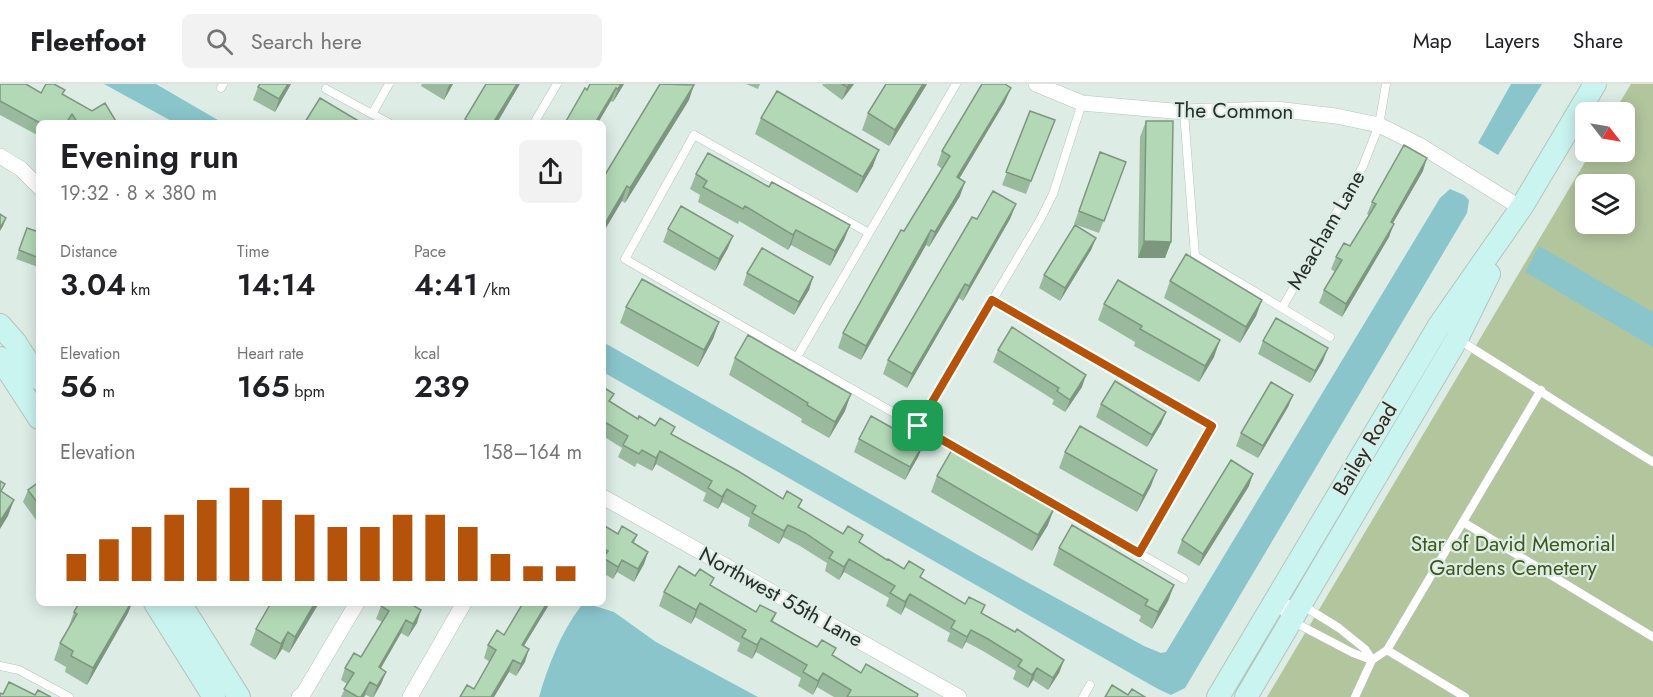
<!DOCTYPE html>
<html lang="en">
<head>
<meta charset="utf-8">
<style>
	body { margin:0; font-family:Jost,sans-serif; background:#f2f2f2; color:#202124; height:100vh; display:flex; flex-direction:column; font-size:22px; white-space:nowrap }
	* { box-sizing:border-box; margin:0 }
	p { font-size:20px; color:#757577 }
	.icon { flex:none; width:33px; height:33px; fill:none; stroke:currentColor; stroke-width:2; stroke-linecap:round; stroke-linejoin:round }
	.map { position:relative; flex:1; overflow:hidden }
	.details { position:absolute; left:36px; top:36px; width:570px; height:486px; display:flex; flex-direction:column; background:#fff; border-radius:9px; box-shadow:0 3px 15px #0003 }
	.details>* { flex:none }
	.needle { width:39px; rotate:121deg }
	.buttons { position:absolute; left:1575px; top:18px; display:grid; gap:12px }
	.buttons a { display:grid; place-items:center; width:60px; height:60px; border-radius:9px; background:#fff; box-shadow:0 3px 15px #0003; font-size:30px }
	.pin { position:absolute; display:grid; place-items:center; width:51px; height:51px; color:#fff; margin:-26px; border-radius:12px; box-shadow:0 3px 9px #0006 }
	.round { display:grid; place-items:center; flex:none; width:63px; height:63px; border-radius:9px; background:#f2f2f2 }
	.headline { display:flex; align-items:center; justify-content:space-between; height:102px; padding:0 24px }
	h1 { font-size:33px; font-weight:600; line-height:45px }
	.figures { display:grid; grid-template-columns:repeat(3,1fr); gap:9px; height:102px; padding:6px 24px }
	.figures div { display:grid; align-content:center }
	.figures b { font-size:30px; font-weight:600 }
	.figures small { font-size:16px; font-weight:400 }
	.figures p { font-size:16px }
	.chart { height:168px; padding:12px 24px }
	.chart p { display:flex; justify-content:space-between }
	.chart svg { width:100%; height:108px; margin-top:6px; stroke:#b45309; stroke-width:6 }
	header { display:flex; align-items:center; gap:36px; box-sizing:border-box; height:84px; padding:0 30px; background:#fff; border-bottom:2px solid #e0e0e0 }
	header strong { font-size:28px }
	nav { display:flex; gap:33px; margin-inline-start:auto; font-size:21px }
	.search { width:420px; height:54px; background:#f2f2f2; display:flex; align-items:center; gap:15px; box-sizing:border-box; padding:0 21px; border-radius:9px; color:#757577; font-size:22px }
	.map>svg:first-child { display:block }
	.green { fill:#b2c59d; fill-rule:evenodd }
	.water { fill:#8ac5cc }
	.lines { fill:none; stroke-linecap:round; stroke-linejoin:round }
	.lane-casing { stroke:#b5c4bd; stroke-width:9 }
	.street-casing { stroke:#b5c4bd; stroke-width:16 }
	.secondary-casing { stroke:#b5c4bd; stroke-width:24 }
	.lane { stroke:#fff; stroke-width:8 }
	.street { stroke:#fff; stroke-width:15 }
	.secondary { stroke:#caf4f0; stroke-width:22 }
	.wall { fill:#99ba9d }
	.shaded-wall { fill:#7d977f }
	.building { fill:#b2d8b6; stroke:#7d977f; stroke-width:1.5 }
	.route-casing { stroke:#fff; stroke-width:12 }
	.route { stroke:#b45309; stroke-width:8 }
	.labels { text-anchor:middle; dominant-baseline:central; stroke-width:4.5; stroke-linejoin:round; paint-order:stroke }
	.street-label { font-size:21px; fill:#272d2a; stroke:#ddede6 }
	.park-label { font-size:21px; fill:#3e5619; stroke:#ddede6 }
</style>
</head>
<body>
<header>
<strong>Fleetfoot</strong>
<div class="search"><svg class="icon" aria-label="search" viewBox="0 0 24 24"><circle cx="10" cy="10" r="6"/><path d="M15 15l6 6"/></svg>Search here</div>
<nav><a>Map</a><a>Layers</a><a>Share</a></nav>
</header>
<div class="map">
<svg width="1653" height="613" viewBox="0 0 1653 613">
	<rect width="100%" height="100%" fill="#ddede6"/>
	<path class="green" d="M1631,0H1653V613H1267L1591,68H1624V28H1614ZM1586,100H1624V140H1586Z"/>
	<path class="water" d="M104,0H156L223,39H175Z
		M1511,0H1542L1498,71L1478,59Z
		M1450,105L1464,111L1469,116L1467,129L1185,604L1171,611L1158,605L603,288V258L976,470L1144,562L1161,569L1166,568L1440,114Z
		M1539,162L1653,228V263L1525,188Z
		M581,522H595L614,528L656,558L758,613H539C548,582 561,548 581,522Z"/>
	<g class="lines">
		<g class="lane-casing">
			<path id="lane" d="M221,4L223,0
				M326,5L372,30
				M1184,28L1195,172L1282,224L1363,82L1379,41L1386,0
				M389,39L372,30L389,0
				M534,39L557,0
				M869,149L694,51L625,175L1139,469L1212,343L992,216
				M1282,224L1330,253
				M1459,256C1524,296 1587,338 1653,378
				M797,273L956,0
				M918,342L1040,136L1053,110L1082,19
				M1463,438L1653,553
				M1139,469L1184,495
				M1277,519L1302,521L1339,544L1365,565L1372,576
				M1276,520L1292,537L1353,569L1372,576
				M1387,566L1465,613
				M0,582L19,586L69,613
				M1083,613L1090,601
				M1355,613L1372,576L1387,566L1541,306"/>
		</g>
		<g class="street-casing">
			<path id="street" d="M1036,0L1082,19L1184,28L1275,25L1336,32L1379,41L1421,62L1521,124
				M0,72L21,85L39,103
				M603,413L959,613
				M299,613L303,610L357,519
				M410,613L464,519"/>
		</g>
		<g class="secondary-casing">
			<path id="secondary" d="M0,241L15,258L39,295
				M0,274L39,334
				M155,519L214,613
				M180,519L239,613
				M1218,613L1440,240L1521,124L1595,0
				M1246,613L1457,255L1489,190"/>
		</g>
		<use href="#lane" class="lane"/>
		<use href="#street" class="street"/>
		<use href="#secondary" class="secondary"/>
	</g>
	<path class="wall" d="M0,0L41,9L63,11L92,27L117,39H39V52L0,31Z
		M291,0L275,28L253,16L258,3Z
		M422,0H453L444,16L421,2Z
		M590,0H624L613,18L587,6Z
		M746,0H760L758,5Z
		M823,0H854L842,16L822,1Z
		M927,0L889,62L862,46L868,29Z
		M689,16L625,119L622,117L603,94Z
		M1005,18L959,94L960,112L929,163L926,161L861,276L838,264L843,249L942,85L937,81L942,67Z
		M1030,27L1055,36L1026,110L1002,101Z
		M761,34L873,82L857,109L755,50Z
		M1146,37L1171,158L1165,174H1138L1140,53Z
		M1100,68L1126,78L1099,149L1074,140Z
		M1423,87L1393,139L1389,153L1342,233L1319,219L1324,206L1335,188L1331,185L1336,173L1350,162L1369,131L1367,130L1372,118Z
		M696,90L769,103L850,141L844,156L830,182L791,161L788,166L739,137L738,140L698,118L700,111L690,105Z
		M1016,120L1010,135L963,217L959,214L907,304L883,290L888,276L977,135Z
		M27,144L39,148V180L38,183L16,175Z
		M668,145L728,164L715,187L663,158Z
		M1096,154L1091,166L1060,217L1039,204L1044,191Z
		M747,189L813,193L809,206L794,231L743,201Z
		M1170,197L1262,216L1256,232L1240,259L1164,214Z
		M1104,220L1214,273L1199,298L1134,262L1135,258L1098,236Z
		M626,223L719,238L713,255L698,283L620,239Z
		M1263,257L1323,277L1310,299L1258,270Z
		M998,266L1082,303L1065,328L1052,320L1054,316L993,278Z
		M735,274L845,327L829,354L801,338L802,335L729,291Z
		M603,303L611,318L638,335L672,351L783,415L802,416L799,424L860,459L887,476L921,494L965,520L985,521L982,529L1064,576L1059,589L1048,606L1033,596L1028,604L1013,595L1016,587L983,567L966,558L962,565L947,557L950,549L905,523L901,531L886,522L889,514L844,488L839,496L825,487L827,479L800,462L783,453L779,460L748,442L750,434L722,418L718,425L703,417L706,409L656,380L652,387L637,379L635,383L618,373L622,364L603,352Z
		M1293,311L1288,323L1258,374L1236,362L1241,349Z
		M1101,320L1166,328L1161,340L1147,363L1096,333Z
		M859,355L923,361L918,373L905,396L854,368Z
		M1065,368L1151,402L1137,428L1059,384Z
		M937,392L1048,441L1032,467L931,408Z
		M39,398V440L23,418L28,406Z
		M1249,402L1199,482L1177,469L1182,456Z
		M603,441L618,450L637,451L634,459L648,468L644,480L634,498L617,488L613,495L603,489Z
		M1059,464L1174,501L1168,517L1152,545L1139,537L1141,532L1053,481Z
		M711,502L756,528L776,529L773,537L861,589L918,610L917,613H834L817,603L813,611L798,602L801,594L756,568L752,575L737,567L740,559L695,533L691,540L659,522L664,508Z
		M79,519H132L128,529L87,601L65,588L66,583L54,576L60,559L68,545L74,528Z
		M319,519L289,569L282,565L275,576L250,561L256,545Z
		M523,519H550L524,562L525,578L516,592L509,588L494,613H460L474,605L490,578L484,574L488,561L504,551Z
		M381,522L416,523L417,539L408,553L401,549L381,584L386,588L381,600L374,613H370L366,611L364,613H341L347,600L341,596L345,584L361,573L382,538L376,535Z"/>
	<path class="shaded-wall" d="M288,0H291L275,28L279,15Z
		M450,0H453L444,16L448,3Z
		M517,0H520L497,39H493Z
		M621,0H624L613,18L618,5Z
		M850,0H854L842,16L847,3Z
		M923,0H927L889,62L895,46Z
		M694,1L689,16L625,119L630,104Z
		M616,4L611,17L598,39H595Z
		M1011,4L1005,18L952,107L957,93Z
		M879,66L873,82L857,109L863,93Z
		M1427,74L1423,87L1386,151L1391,138Z
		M965,98L960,112L929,163L935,148Z
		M627,102L622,117L603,149V143Z
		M1016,120L1010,135L963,217L969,202Z
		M6,134L3,142L0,147V144Z
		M1394,140L1389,153L1342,233L1346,220Z
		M850,141L844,156L830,182L835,167Z
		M796,146L791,161L788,166L793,151Z
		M931,146L926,161L861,276L866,262Z
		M733,152L728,164L715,187L719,175Z
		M1096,154L1091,166L1060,217L1065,204Z
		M1144,157L1171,158L1165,174H1138Z
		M813,193L809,206L794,231L799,218Z
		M965,200L959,214L907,304L912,290Z
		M1262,216L1256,232L1240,259L1246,243Z
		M719,238L713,255L698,283L704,266Z
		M1220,256L1214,273L1199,298L1205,282Z
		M1328,264L1323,277L1310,299L1315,287Z
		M1086,291L1082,303L1065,328L1070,316Z
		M851,310L845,327L829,354L835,338Z
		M1293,311L1288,323L1258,374L1263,362Z
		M1166,328L1161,340L1147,363L1152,351Z
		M923,361L918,373L905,396L910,383Z
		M660,367L656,380L652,387L656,374Z
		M1157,386L1151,402L1137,428L1143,412Z
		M1253,390L1249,402L1199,482L1203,470Z
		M727,405L722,418L718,425L722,413Z
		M14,416L8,432L0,445V437Z
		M1054,425L1048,441L1032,467L1038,451Z
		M788,441L783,453L779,460L784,447Z
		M648,468L644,480L634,498L638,485Z
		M849,475L844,488L839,496L844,483Z
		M622,476L617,488L613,495L618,483Z
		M1174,501L1168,517L1152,545L1158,528Z
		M910,510L905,523L901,531L905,518Z
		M131,519H132L128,529L87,601L93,584Z
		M315,519H319L289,569L295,553Z
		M547,519H550L517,573L522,561Z
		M700,519L695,533L691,540L696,526Z
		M421,526L417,539L408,553L413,540Z
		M406,536L401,549L374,596L379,583Z
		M971,546L966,558L962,565L967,553Z
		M288,548L282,565L275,576L281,560Z
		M761,554L756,568L752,575L757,561Z
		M529,565L525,578L516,592L521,580Z
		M513,576L509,588L494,613H491Z
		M1064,576L1059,589L1048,606L1053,594Z
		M1037,584L1033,596L1028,604L1032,591Z
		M386,588L381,600L373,613L377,602Z
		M823,589L817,603L813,611L818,597Z
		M370,598L364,613H361Z"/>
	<path class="building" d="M0,0H26L41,9L46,0H54L65,6L62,10L92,27L105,19L117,39H78L72,30L66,39H50L48,38L47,39H40L0,17Z
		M260,0H288L279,15L258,3Z
		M486,0H517L493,39H471L465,35Z
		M590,0H621L618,5L616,4L595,39H565L585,4L587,6Z
		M660,0L694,1L630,104L627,102L603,143V94Z
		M842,0H850L847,3Z
		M886,0H923L895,46L868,29Z
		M982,0H1005L1011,4L957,93L965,98L935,148L931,146L866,262L843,249L901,146L904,147L950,72L942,67Z
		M777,7L879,66L863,93L761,34Z
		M320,14L362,39H307L305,38Z
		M1030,27L1055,36L1031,97L1006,88Z
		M1146,37H1173L1171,158L1144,157Z
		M1404,61L1427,74L1391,138L1394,140L1346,220L1324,206L1342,176L1336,173L1344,159L1350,162L1376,120L1372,118Z
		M1100,68L1126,78L1104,137L1079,127Z
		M708,69L769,103L772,98L850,141L835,167L796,146L793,151L745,122L743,125L703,103L707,97L696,90Z
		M993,107L1016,120L969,202L965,200L912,290L888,276L972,133L977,135Z
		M681,122L733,152L719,175L668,145Z
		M0,130L6,134L0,144Z
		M1075,141L1096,154L1065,204L1044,191Z
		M27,144L39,148V174L19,166Z
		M762,164L813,193L799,218L747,189Z
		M1186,170L1262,216L1246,243L1170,197Z
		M642,195L719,238L704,266L626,223Z
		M1118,196L1220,256L1205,282L1140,245L1142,242L1104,220Z
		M1276,234L1328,264L1315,287L1263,257Z
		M1012,243L1086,291L1070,316L1057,307L1059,304L998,266Z
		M748,251L851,310L835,338L807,321L808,319L735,274Z
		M1115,297L1166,328L1152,351L1101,320Z
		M1271,298L1293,311L1263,362L1241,349Z
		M603,303L614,310L609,317L638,335L639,332L655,342L660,334L675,343L671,350L738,387L783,415L787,407L802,416L798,423L843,450L848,442L863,451L859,458L887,476L888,475L904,485L909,477L924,486L920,493L965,520L969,513L985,521L981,529L1015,548L1017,545L1064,576L1053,594L1037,584L1032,591L1018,582L1022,576L988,555L971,546L967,553L951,544L955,537L910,510L905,518L890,509L895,502L849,475L844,483L829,474L833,468L805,449L788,441L784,447L752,429L756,422L727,405L722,413L708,404L712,397L660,367L656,374L642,366L639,370L623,361L628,352L603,337Z
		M871,332L923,361L910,383L859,355Z
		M1080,342L1157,386L1143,412L1065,368Z
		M953,364L1054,425L1038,451L937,392Z
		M1231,376L1253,390L1203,470L1182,456Z
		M0,397L5,400L1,407L14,416L0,437Z
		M39,398V421L28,406Z
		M603,441L618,450L622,442L637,451L632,458L648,468L638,485L622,476L618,483L603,474L608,467L603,464Z
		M1072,441L1174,501L1158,528L1145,521L1148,516L1059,464Z
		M679,482L695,492L700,485L714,494L710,501L756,528L760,521L776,529L771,537L817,563L822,556L836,564L832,571L861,589L866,580L918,610L917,613H847L851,606L823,589L818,597L803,588L807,581L761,554L757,561L742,553L746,546L700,519L696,526L664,508Z
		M79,519H131L93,584L71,572L73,567L60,559L77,530L74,528Z
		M271,519H315L295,553L288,548L281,560L256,545Z
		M383,519H415L414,522L421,526L413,540L406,536L379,583L386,588L377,602L370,598L361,613H358L344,605L354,589L345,584L354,569L361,573L389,527L381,522Z
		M523,519H547L522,561L529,565L521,580L513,576L491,613H460L467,601L474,605L496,566L488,561L497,546L504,551Z
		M9,598L35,611L38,606L51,613H0V609L3,610Z
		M1112,601L1128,611L1132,605L1145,613H1105Z"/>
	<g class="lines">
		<g class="route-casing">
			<path id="route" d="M992,216L1212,342L1139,469L918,342Z"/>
		</g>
		<use href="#route" class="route"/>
	</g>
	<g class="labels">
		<g class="street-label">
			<text transform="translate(1234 27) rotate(1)">The Common</text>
			<text transform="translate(1326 146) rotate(-60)">Meacham Lane</text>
			<text transform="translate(1365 365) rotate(-59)">Bailey Road</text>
			<text transform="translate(781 513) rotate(29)">Northwest 55th Lane</text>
		</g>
		<g class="park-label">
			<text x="1513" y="460">Star of David Memorial<tspan x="1513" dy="24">Gardens Cemetery</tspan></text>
		</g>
	</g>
</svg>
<div class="buttons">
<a><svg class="needle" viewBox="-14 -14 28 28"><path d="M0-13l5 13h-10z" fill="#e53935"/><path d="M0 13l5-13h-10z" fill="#757577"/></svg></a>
<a><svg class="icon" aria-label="layers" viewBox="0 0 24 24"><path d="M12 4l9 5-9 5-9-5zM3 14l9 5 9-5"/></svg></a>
</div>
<div class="pin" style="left:918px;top:342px;background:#1e9e55"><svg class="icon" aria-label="arrive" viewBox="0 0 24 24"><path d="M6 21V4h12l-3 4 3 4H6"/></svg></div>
<section class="details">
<div class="headline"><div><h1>Evening run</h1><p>19:32 · 8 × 380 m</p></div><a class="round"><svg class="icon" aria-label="share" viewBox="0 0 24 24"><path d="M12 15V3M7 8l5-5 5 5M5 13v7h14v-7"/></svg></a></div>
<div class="figures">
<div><p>Distance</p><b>3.04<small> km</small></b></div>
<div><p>Time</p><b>14:14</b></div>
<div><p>Pace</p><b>4:41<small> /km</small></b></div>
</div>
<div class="figures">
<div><p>Elevation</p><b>56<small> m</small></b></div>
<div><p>Heart rate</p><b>165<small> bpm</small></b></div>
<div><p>kcal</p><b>239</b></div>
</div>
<div class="chart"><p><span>Elevation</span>158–164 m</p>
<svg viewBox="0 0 160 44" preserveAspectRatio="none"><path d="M5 44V33M15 44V27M25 44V22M35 44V17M45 44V11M55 44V6M65 44V11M75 44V17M85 44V22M95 44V22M105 44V17M115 44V17M125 44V22M135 44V33M145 44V38M155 44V38"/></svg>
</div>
</section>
</div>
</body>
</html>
